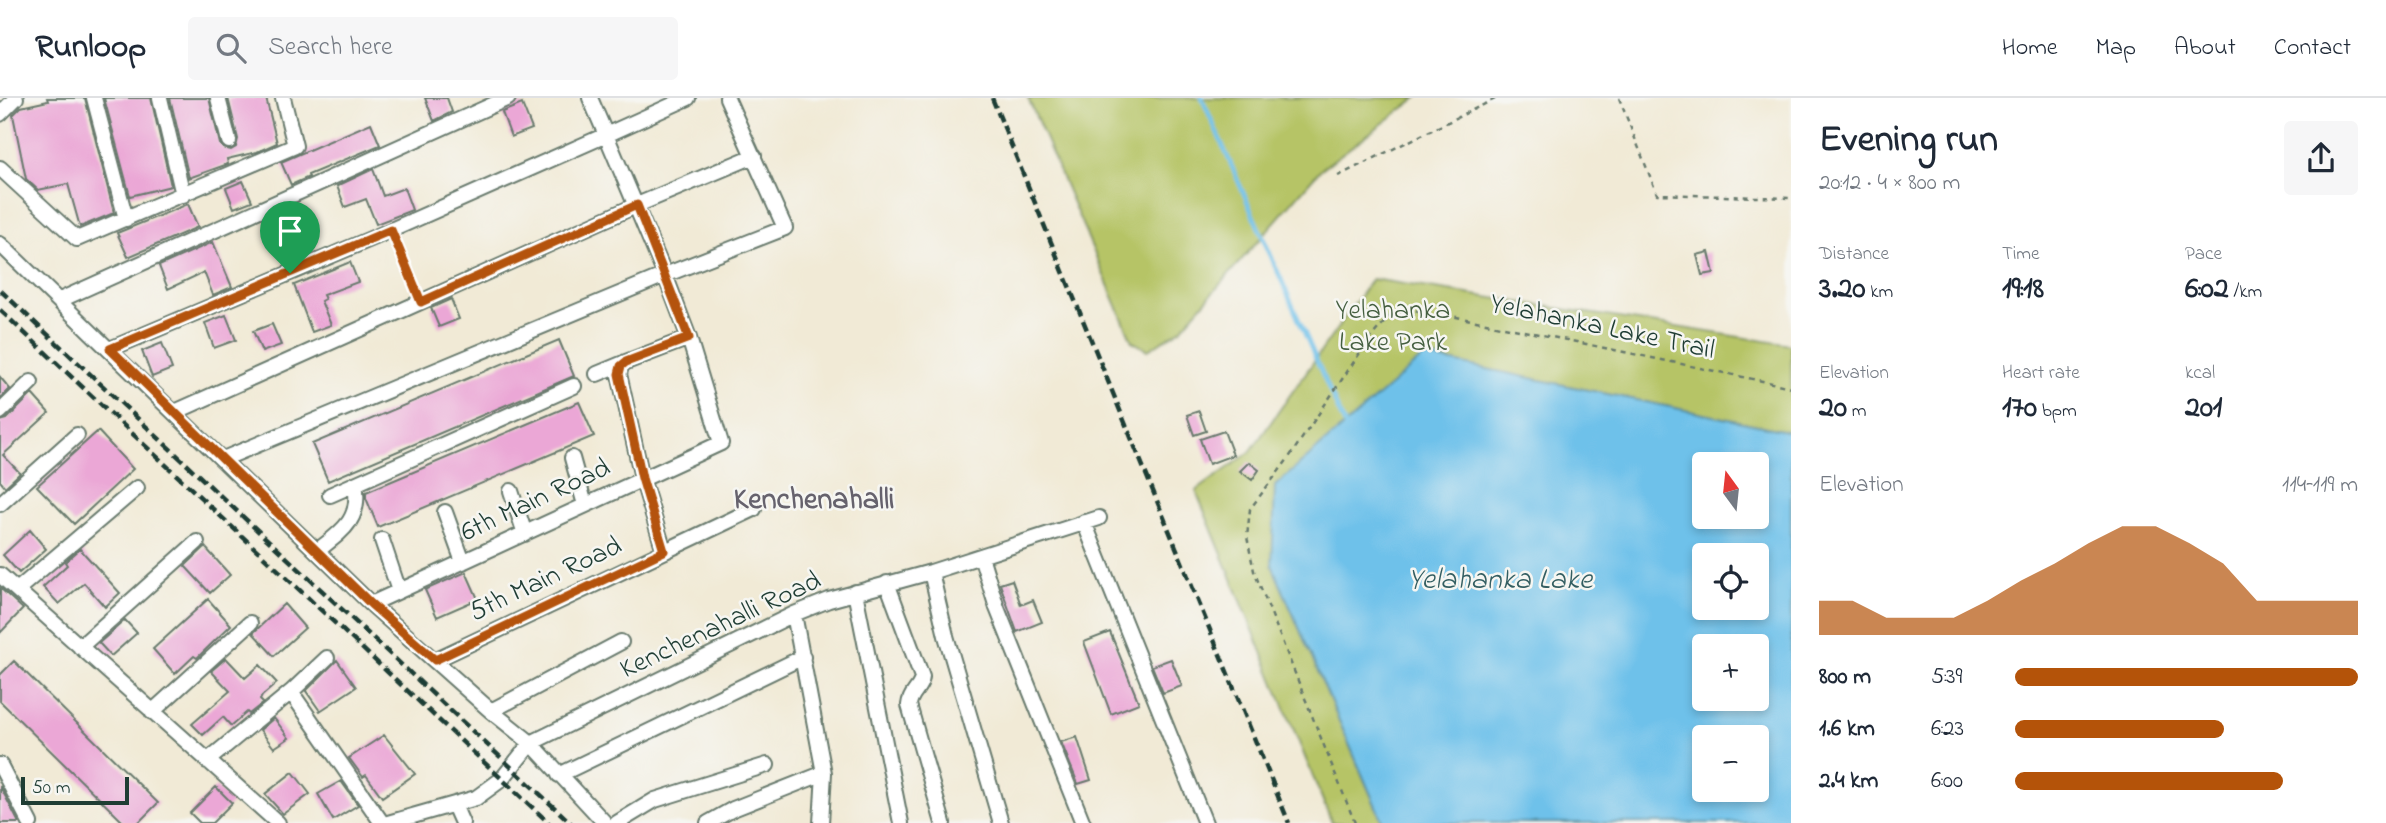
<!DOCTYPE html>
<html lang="en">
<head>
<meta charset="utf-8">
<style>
	body { margin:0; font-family:"Indie Flower",sans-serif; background:#f6f6f7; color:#1f2937; height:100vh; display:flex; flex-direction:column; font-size:26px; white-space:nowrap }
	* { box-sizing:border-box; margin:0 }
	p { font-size:23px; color:#747a83 }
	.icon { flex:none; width:38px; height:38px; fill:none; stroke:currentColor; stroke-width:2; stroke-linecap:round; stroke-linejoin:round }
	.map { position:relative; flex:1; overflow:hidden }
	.side { display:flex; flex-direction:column; background:#fff; width:595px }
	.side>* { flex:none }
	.needle { width:46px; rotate:345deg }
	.fabs { position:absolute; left:1692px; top:354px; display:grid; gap:14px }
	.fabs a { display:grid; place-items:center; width:77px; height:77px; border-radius:7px; background:#fff; box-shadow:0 4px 10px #0003; font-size:35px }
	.scale { position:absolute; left:21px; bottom:18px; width:108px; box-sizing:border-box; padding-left:7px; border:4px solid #1f3d34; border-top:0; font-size:19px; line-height:24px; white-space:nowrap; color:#1f3d34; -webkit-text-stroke:5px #f6f6f2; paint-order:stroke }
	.pin { position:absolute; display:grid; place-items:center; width:60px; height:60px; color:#fff; margin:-72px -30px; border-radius:50% 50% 50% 0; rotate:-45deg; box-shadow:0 0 7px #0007 }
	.pin .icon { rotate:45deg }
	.round { display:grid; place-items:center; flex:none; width:74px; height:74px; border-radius:7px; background:#f6f6f7 }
	.overview { display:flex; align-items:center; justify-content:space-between; height:119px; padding:0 28px }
	h1 { font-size:38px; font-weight:700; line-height:52px }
	.metrics { display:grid; grid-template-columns:repeat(3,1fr); gap:10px; height:119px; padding:7px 28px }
	.metrics div { display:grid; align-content:center }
	.metrics b { font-size:30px; font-weight:700 }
	.metrics small { font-size:19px; font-weight:400 }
	.metrics p { font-size:19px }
	.chart { height:196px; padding:14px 28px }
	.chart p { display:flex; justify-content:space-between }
	.chart svg { width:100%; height:126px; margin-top:7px; fill:#b45309; opacity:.7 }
	ul { padding:0 28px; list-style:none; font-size:23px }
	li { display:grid; grid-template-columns:112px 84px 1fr; align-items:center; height:52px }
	li i { height:18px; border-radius:9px; background:#b45309 }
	header { display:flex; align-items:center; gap:42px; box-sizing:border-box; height:98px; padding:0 35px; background:#fff; border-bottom:2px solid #e0e1e3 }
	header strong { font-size:33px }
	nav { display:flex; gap:38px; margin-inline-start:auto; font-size:24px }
	.search { width:490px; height:63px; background:#f6f6f7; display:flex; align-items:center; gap:18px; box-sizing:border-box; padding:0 24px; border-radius:7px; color:#747a83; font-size:26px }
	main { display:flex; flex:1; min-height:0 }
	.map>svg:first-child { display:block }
	.green { fill:#b6c466; stroke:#6a804d; stroke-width:2 }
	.water { fill:#6ec1ea; stroke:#467f8f; stroke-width:2; fill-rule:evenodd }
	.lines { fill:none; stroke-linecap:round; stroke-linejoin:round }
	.stream { stroke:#6ec1ea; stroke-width:4.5 }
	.building { fill:#eba7d6 }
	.minor-casing { stroke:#687a6d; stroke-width:18 }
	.path { stroke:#687a6d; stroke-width:2.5; stroke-dasharray:5 5; stroke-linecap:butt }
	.minor { stroke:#fff; stroke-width:14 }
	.rail { stroke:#1f3d34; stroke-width:4.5; stroke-dasharray:10 5; stroke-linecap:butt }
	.route-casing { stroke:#fff; stroke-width:14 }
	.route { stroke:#b45309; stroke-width:9 }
	.labels { text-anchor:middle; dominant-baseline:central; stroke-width:5; stroke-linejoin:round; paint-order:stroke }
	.park-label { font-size:28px; fill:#455f40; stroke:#f6f6f2 }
	.street-label { font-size:28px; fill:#1f3d34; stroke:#f6f6f2 }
	.neighbourhood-label { font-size:30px; font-weight:bold; fill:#66626d; stroke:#f6f6f2 }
	.water-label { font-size:30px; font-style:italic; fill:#335e62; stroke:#f6f6f2 }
</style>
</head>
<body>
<header>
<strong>Runloop</strong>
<div class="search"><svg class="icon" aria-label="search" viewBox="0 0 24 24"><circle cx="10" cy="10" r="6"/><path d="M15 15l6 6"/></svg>Search here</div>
<nav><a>Home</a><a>Map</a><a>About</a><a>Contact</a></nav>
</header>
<main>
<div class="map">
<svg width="1791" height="725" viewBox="0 0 1791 725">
	<rect width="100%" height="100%" fill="#f6f6f2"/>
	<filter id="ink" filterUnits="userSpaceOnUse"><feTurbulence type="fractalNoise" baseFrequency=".0143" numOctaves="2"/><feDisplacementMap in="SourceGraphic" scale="14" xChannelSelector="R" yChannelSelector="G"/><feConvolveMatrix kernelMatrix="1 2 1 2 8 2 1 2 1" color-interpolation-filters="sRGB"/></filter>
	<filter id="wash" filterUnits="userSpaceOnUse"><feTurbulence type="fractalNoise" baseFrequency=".00686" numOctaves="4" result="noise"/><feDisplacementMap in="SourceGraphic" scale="28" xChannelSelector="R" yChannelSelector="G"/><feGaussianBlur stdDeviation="1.57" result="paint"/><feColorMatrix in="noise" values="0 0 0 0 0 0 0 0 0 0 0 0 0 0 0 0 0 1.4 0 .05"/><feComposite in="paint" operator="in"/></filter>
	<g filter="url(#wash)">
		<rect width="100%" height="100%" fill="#f1ead6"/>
		<path class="green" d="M1028,0H1417L1320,72L1181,231L1148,252L1132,243Z
			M1372,181L1791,247V334L1424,258L1272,467L1383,725H1332L1196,393L1250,354Z"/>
		<path class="water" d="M1424,258L1791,334V725H1383L1272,467L1275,388ZM1704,366H1757V418H1704ZM1704,457H1757V509H1704ZM1704,548H1757V600H1704ZM1704,639H1757V691H1704Z"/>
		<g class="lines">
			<path class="stream" d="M1202,0L1346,330"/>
		</g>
		<g id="blocks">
			<path class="building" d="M47,0H85L114,115L80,129L68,86L38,92L26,81L13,17L21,9L48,3Z
				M104,0H151L171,88L130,98Z
				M170,0H209L220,46L223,50L231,52L236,49L238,41L228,0H266L277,45L257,54L227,61L228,66L189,80Z
				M425,0H447L452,14L434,23Z
				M522,6L532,31L511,39L502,14Z
				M371,25L380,47L308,77L309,79L291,87L281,64Z
				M373,71L383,98L404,90L412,112L376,126L366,101L345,109L337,88Z
				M243,83L252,103L234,110L226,90Z
				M188,106L198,129L128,159L117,135Z
				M287,110L296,134L275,142L267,119Z
				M213,144L232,189L213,197L204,174L168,191L159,168Z
				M1709,154L1714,175L1702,177L1697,157Z
				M350,164L358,184L323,197L325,201L321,203L331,227L312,234L294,187Z
				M451,201L459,221L439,229L431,210Z
				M226,217L236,242L214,250L205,225Z
				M272,226L281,247L262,254L253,233Z
				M559,242L574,278L328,383L312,346Z
				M162,245L172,271L152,279L142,253Z
				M0,279L10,291L0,301Z
				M32,296L49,315L3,357L20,375L5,389L0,383V323L7,321Z
				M579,304L594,338L378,429L366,400V394Z
				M1199,313L1206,333L1194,337L1187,317Z
				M98,333L133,371L74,426L37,388Z
				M1224,333L1233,357L1209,366L1200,341Z
				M1249,364L1259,372L1252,382L1240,373Z
				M30,432L46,451L19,475L3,457Z
				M205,449L230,477L210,495L185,468Z
				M80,451L120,495L105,509L84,485L59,506L43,489L67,467L65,464Z
				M466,474L478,501L437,519L425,492Z
				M1012,482L1021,507L1033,502L1042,524L1017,534L1000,486Z
				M0,490L23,511L0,535Z
				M208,501L231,527L197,560L194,558L175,576L153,551Z
				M284,506L305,530L274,558L253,535Z
				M125,522L137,535L111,558L99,545Z
				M1110,534L1139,605L1111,616L1084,544Z
				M226,560L245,580L260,567L277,585L262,598L260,602L263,605L249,616L247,614L231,628L223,619L203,637L192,626L230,593L211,573Z
				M1171,561L1182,588L1163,595L1152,568Z
				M337,562L356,589L320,613L306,593Z
				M14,563L158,705L138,725H124L0,603V577Z
				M274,620L289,640L274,650L260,632Z
				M384,637L415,676L382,699L366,677L363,679L349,660Z
				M1077,639L1091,682L1078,686L1061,644Z
				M293,674L310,696L283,716L265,696Z
				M341,683L358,707L333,722L318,696Z
				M0,688L19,725H0Z
				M216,689L232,705L212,725H200L190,715Z"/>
		</g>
	</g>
	<g filter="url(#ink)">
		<use href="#blocks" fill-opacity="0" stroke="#687a6d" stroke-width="2"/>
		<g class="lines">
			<g class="minor-casing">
				<path id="minor" d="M94,0L126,121
					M160,0L183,97
					M218,0L229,43
					M0,16L16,0
					M0,70L77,141L295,48L283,0
					M0,146L371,506L491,613L531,645L605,725
					M60,202L508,0
					M110,251L380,137L606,37L590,0
					M597,276L626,264
					M0,314L31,284
					M175,314L637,107L754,58
					M572,360L585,407
					M223,361L665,177L785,130L727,0
					M511,393L525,436
					M330,397L355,386
					M0,406L77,337
					M445,414L463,464
					M1084,424L1205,725
					M382,442L399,493
					M317,453C341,434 362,422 355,386L574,288
					M664,453L642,380L619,276L621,268L626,264L689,240
					M981,458L997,510L1083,725
					M931,474L946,538L1001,725
					M0,477L278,725
					M887,485L922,579C921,591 910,594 909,607L943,725
					M17,492L137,390
					M855,494L901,725
					M371,506L721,345L689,240L665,177L606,37L688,0
					M794,516L824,675L821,725
					M80,549L197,444
					M435,562L754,411
					M291,594L382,725
					M491,613L621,544
					M152,614L250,525
					M207,663L291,594L327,560
					M0,667L30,725
					M559,677L803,559
					M454,707L462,725
					M388,725L476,700L502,681L531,645L794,516L829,502L931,474L1099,420
					M617,725L655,702L767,667
					M708,725L733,711L824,675"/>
			</g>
			<path class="path" d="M1619,0L1657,96L1791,100
				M1338,78L1497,0
				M396,145L415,190
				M1355,725L1254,473L1247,439L1250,411L1288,361L1368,243L1378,231L1391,217L1408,212L1433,214L1791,289"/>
			<use href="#minor" class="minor"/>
			<path class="rail" d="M992,0L1289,725
				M0,192L571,725
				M0,212L549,725"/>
		</g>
	</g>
	<g class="lines" filter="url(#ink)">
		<g class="route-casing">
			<path id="route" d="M637,107L689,240L626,264L621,268L619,276L642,380L664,453L435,562L371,506L110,251L391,132L421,204Z"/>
		</g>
		<use href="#route" class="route"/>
	</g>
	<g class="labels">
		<g class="park-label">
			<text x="1393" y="213">Yelahanka<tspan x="1393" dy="32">Lake Park</tspan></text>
		</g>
		<g class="street-label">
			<text transform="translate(1602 230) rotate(12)">Yelahanka Lake Trail</text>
			<text transform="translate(536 403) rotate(-25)">6th Main Road</text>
			<text transform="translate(546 482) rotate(-25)">5th Main Road</text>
			<text transform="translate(721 528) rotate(-25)">Kenchenahalli Road</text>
		</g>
		<g class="neighbourhood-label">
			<text x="814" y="403">Kenchenahalli</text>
		</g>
		<g class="water-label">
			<text x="1500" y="483">Yelahanka Lake</text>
		</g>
	</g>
</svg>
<div class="fabs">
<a><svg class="needle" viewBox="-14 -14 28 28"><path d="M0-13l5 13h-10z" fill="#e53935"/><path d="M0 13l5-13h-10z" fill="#747a83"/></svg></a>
<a><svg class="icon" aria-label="locate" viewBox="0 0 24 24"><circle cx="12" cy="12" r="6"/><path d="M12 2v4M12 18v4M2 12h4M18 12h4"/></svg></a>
<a>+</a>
<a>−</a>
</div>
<div class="scale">50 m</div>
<div class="pin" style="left:290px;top:175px;background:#1e9e55"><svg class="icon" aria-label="arrive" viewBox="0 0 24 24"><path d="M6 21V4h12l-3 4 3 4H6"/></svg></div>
</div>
<section class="side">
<div class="overview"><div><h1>Evening run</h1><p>20:12 · 4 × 800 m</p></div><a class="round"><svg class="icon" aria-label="share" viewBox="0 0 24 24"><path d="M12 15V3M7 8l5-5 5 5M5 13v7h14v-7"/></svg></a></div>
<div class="metrics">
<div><p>Distance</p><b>3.20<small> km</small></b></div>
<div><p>Time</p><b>19:18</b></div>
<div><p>Pace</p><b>6:02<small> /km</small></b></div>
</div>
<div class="metrics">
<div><p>Elevation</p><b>20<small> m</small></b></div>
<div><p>Heart rate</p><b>170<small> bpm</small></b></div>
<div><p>kcal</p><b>201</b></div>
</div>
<div class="chart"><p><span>Elevation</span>114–119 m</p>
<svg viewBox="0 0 160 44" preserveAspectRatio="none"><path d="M0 44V32L10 32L20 38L30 38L40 38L50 32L60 25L70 19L80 12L90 6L100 6L110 12L120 19L130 32L140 32L150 32L160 32V44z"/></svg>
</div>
<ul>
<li><b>800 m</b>5:39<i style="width:100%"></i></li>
<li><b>1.6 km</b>6:23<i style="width:61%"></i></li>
<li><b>2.4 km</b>6:00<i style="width:78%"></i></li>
</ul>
</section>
</main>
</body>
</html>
